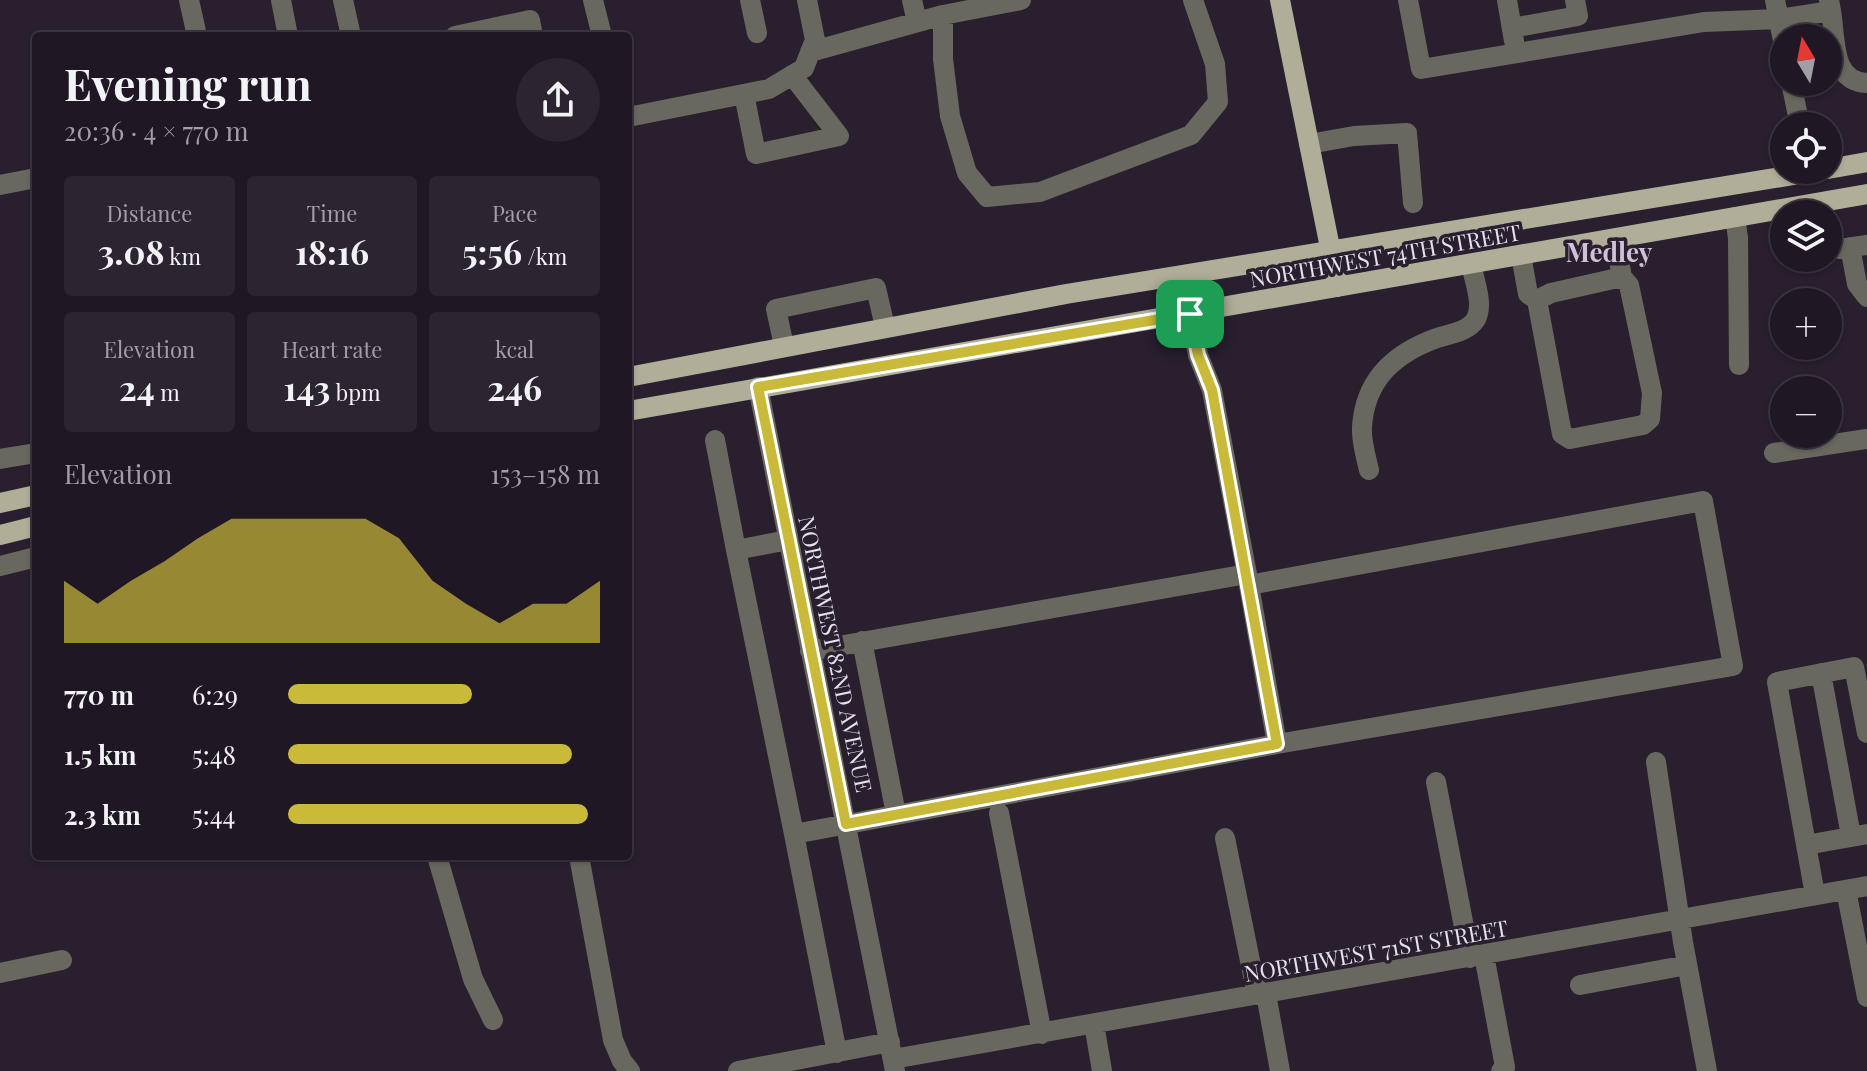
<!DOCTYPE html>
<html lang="en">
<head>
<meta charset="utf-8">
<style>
	body { margin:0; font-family:"Playfair Display",serif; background:#2c2430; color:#f1f3f6; height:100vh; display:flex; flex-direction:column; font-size:30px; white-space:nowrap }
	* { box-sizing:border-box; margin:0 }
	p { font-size:26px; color:#a19fa6 }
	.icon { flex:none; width:44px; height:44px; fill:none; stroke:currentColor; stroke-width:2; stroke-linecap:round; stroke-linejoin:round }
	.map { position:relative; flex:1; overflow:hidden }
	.panel { position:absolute; left:32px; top:32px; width:600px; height:828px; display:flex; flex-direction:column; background:#1f1723; border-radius:8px; box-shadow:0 2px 6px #0004,0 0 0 2px #3c3641 }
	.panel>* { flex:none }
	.needle { width:52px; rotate:350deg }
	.tools { position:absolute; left:1770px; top:24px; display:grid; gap:16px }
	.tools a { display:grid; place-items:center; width:72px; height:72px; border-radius:50%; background:#1f1723; box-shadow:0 2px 6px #0004,0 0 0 2px #3c3641; font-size:40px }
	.pin { position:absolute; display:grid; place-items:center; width:68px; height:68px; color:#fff; margin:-34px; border-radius:16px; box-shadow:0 4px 12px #0006 }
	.round { display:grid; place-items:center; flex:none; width:84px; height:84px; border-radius:42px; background:#2c2430 }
	.summary { display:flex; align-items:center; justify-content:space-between; height:136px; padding:0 32px }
	h1 { font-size:44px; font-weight:700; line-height:60px }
	.stats { display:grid; grid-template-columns:repeat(3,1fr); gap:12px; height:136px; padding:8px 32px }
	.stats div { display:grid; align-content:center; border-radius:8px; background:#2c2430; text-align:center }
	.stats b { font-size:34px; font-weight:700 }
	.stats small { font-size:22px; font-weight:400 }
	.stats p { font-size:22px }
	.chart { height:224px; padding:16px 32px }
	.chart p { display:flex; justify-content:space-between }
	.chart svg { width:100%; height:144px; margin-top:8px; fill:#caba3a; opacity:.7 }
	ul { padding:0 32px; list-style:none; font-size:26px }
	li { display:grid; grid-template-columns:128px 96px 1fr; align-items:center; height:60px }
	li i { height:20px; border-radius:10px; background:#caba3a }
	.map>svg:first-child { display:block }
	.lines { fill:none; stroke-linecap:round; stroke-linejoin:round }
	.minor { stroke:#69685f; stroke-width:20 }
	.major { stroke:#b0ae99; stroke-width:20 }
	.route-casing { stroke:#fff; stroke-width:16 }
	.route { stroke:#caba3a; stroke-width:10 }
	.labels { text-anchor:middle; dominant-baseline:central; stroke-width:7; stroke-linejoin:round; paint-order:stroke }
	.street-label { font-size:22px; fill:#e7e1ec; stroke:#291f2f }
	.quarter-label { font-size:26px; font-weight:bold; fill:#cfc1d8; stroke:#291f2f }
</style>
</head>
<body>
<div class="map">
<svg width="1867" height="1071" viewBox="0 0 1867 1071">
	<rect width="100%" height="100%" fill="#291f2f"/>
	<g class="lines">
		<path class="minor" d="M189,0L197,36
			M281,0L288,36
			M343,0L351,36
			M593,0L602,36
			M750,0L757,33
			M912,0L917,22
			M1408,0L1421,69L1704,22L1779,19L1831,11L1829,0
			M1507,0L1514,41
			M1775,0L1784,46
			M1831,11C1836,39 1831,82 1867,83
			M943,15V59L950,116L967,173L987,197L1040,192L1191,135L1218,102L1215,64L1193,0
			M1512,28L1578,16L1575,0
			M455,36L530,20L533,36
			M810,52L943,15L1021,0
			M1791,82L1800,126
			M744,94L756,154L839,136L792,75
			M628,117L769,89L804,68L815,40L807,0
			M1309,144L1354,136L1407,133L1413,203
			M0,185L36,178
			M1735,217L1738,238L1739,365
			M1828,244L1839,249L1867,245
			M1850,247L1857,284L1867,297
			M1521,255L1528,294L1537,300L1551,293L1622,277L1615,239
			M1537,300L1562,434L1570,439L1643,425L1650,419L1652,393L1629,285L1622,277
			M784,346L776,309L876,288L885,327
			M758,387L895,1071
			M715,440L736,550
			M1774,453L1867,439
			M0,459L36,453
			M1369,470C1366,457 1361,441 1362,427C1365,379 1395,353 1437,338C1450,334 1468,332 1476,319C1484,304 1474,280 1471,264
			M788,540L736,550L794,834
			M0,566L36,557
			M1249,585L1703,501L1733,666L1277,744
			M862,641L896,814
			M810,651L1247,574L1212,390L1198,355L1190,314
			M1821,673L1851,836
			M1656,762L1683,942L1707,1071
			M1436,782L1470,958
			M999,813L1042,1034
			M1225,838L1257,995
			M1806,845L1867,834
			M437,856L473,979L493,1020
			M579,856L613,1040L622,1061L630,1071
			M1846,890L1867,997
			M1815,895L1777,682L1854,667L1867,733
			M1484,955L1505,1067L1501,1071
			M0,973L62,960
			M1580,985L1687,965
			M1266,994L1280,1071
			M1094,1024L1102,1071
			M837,1053L794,834L1277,744L1247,574
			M893,1059L1867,886
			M738,1071L890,1042"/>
		<path class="major" d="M1280,0L1338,287
			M1828,169L1867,162
			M628,377L1066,294L1824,170
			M628,411L1867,194
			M0,503L36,495
			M0,535L36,526"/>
	</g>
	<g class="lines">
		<g class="route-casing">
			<path id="route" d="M1190,314L1198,355L1212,390L1277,744L846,824L758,387Z"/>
		</g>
		<use href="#route" class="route"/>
	</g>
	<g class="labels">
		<g class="street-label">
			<text transform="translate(1385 255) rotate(-10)">NORTHWEST 74TH STREET</text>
			<text transform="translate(836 654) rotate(78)">NORTHWEST 82ND AVENUE</text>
			<text transform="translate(1376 950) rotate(-10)">NORTHWEST 71ST STREET</text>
		</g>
		<g class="quarter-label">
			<text x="1609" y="251">Medley</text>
		</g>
	</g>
</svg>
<div class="tools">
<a><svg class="needle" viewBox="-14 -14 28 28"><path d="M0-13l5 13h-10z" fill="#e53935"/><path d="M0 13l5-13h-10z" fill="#a19fa6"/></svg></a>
<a><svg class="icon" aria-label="locate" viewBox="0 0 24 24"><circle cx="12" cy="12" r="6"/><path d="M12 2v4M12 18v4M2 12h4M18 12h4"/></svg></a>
<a><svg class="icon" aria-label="layers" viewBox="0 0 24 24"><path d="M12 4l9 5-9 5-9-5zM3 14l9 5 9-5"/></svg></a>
<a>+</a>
<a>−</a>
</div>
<div class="pin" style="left:1190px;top:314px;background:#1e9e55"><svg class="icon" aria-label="arrive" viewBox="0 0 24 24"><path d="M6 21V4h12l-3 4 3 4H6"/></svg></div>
<section class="panel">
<div class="summary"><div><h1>Evening run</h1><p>20:36 · 4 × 770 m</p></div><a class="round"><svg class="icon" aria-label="share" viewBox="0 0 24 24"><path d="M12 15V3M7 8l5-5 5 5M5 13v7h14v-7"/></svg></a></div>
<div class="stats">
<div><p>Distance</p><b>3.08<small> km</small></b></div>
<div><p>Time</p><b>18:16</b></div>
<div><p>Pace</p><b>5:56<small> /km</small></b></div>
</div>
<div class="stats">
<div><p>Elevation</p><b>24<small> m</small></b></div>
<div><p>Heart rate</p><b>143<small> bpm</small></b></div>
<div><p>kcal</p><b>246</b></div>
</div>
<div class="chart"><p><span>Elevation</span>153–158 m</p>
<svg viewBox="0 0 160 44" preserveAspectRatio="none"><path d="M0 44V25L10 32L20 25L30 19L40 12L50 6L60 6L70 6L80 6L90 6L100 12L110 25L120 32L130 38L140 32L150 32L160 25V44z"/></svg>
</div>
<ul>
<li><b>770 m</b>6:29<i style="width:59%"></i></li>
<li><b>1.5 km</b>5:48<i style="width:91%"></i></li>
<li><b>2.3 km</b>5:44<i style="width:96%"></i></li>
</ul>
</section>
</div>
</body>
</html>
